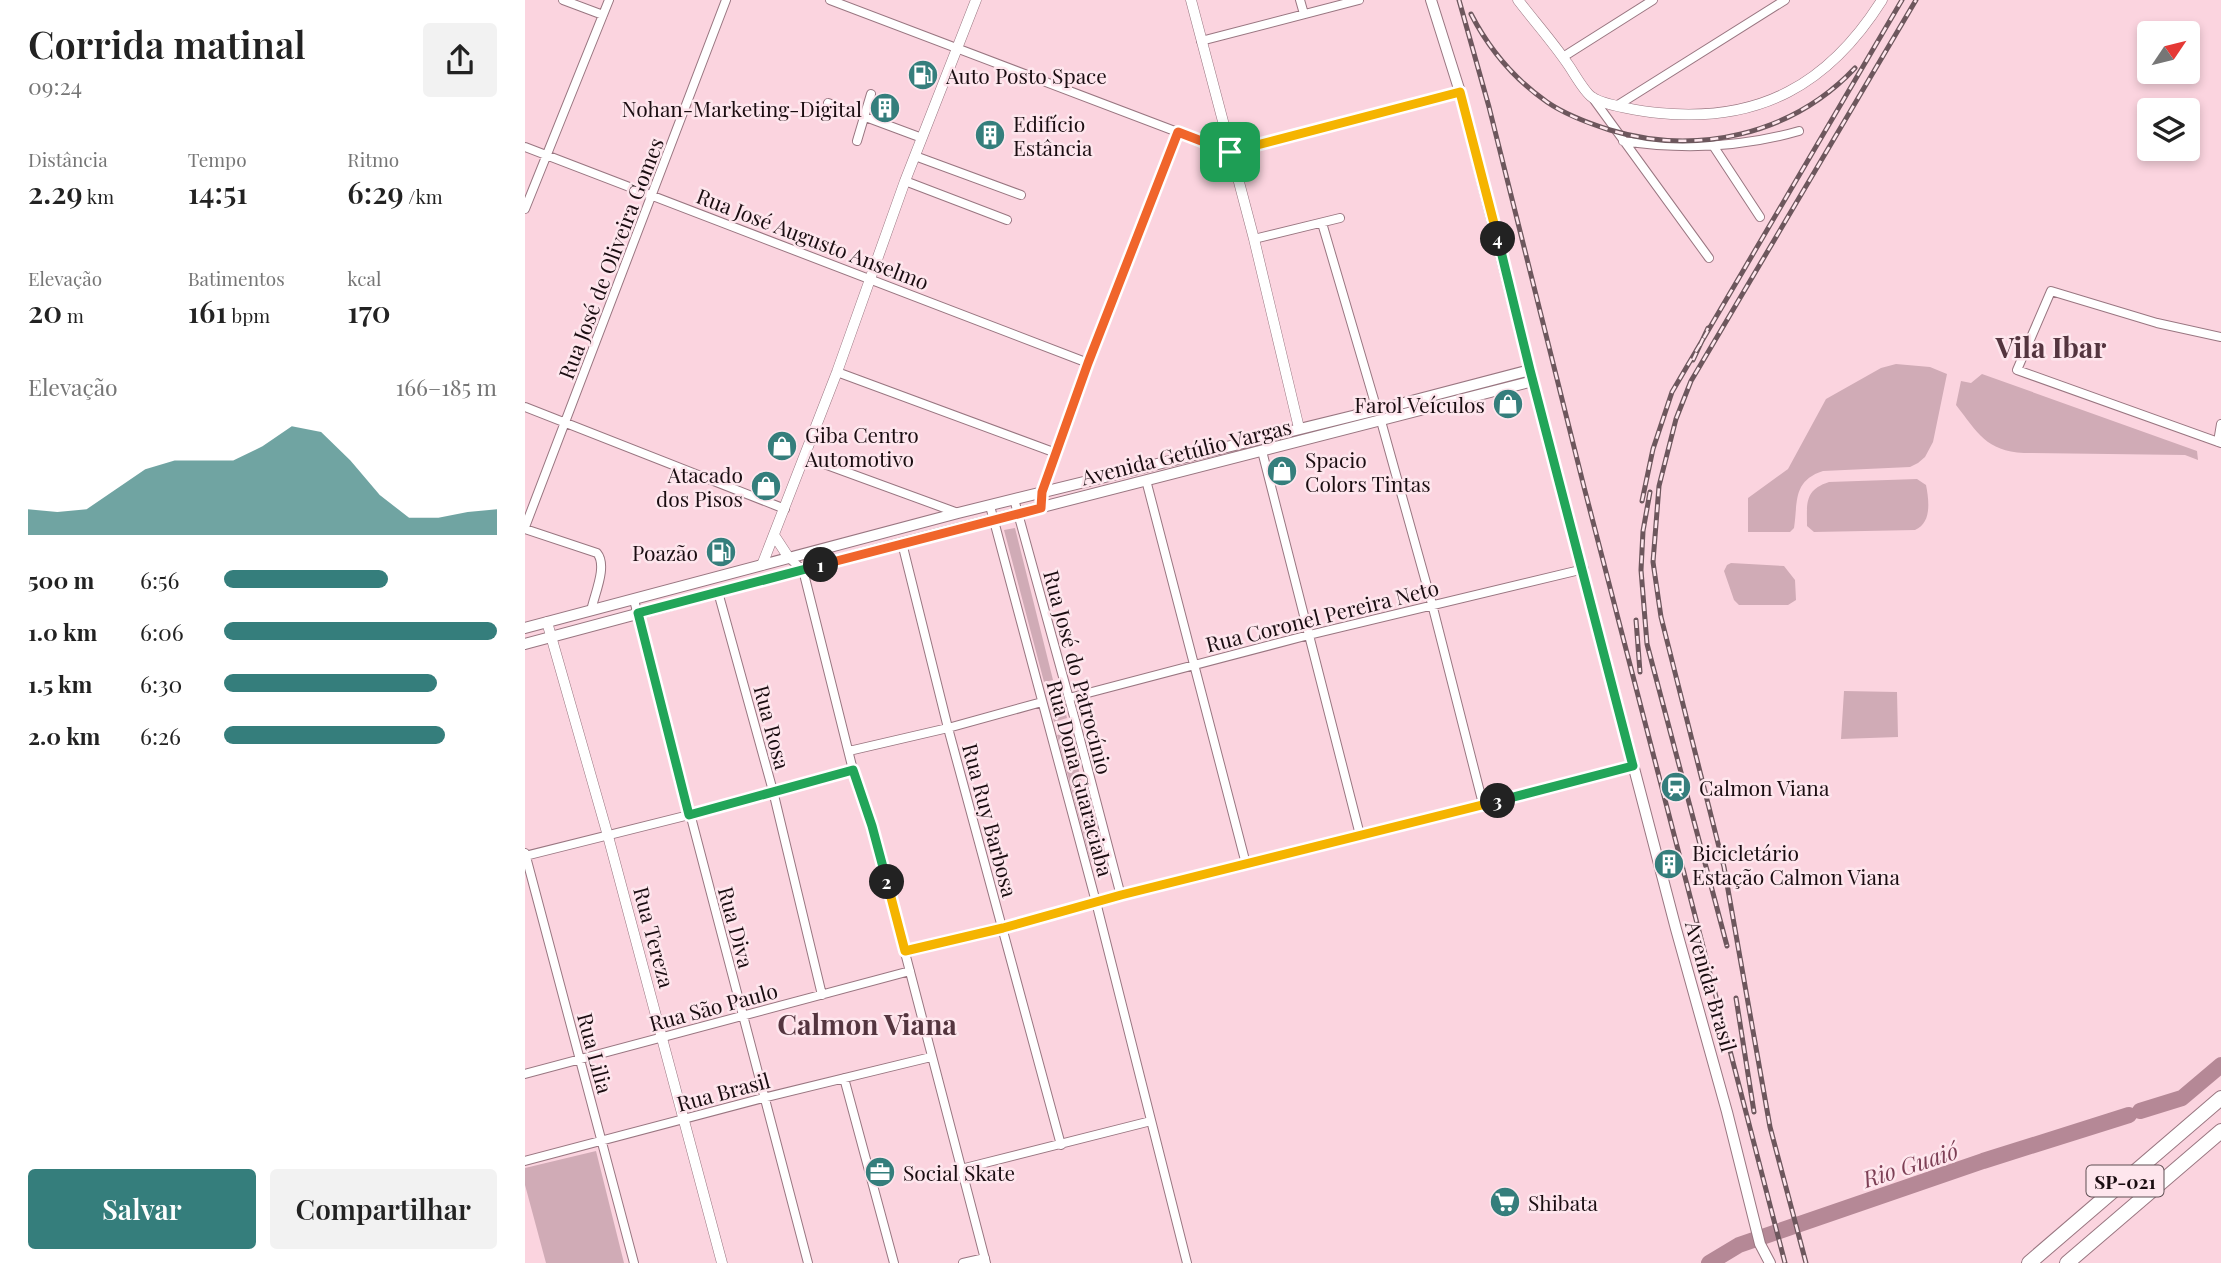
<!DOCTYPE html>
<html lang="pt">
<head>
<meta charset="utf-8">
<style>
	body { margin:0; font-family:"Playfair Display",serif; background:#f2f2f2; color:#222; height:100vh; display:flex; flex-direction:column; font-size:26px; white-space:nowrap }
	* { box-sizing:border-box; margin:0 }
	p { font-size:23px; color:#767676 }
	.icon { flex:none; width:38px; height:38px; fill:none; stroke:currentColor; stroke-width:2; stroke-linecap:round; stroke-linejoin:round }
	.map { position:relative; flex:1; overflow:hidden }
	.drawer { display:flex; flex-direction:column; background:#fff; width:525px }
	.drawer>* { flex:none }
	.needle { width:46px; rotate:55deg }
	.fabs { position:absolute; left:1612px; top:21px; display:grid; gap:14px }
	.fabs a { display:grid; place-items:center; width:63px; height:63px; border-radius:7px; background:#fff; box-shadow:0 4px 10px #0003; font-size:35px }
	.pin { position:absolute; display:grid; place-items:center; width:60px; height:60px; color:#fff; margin:-30px; border-radius:14px; box-shadow:0 4px 10px #0006 }
	.km { position:absolute; width:35px; height:35px; margin:-18px; border-radius:50%; background:#222; color:#fff; font-size:19px; line-height:35px; text-align:center }
	.round { display:grid; place-items:center; flex:none; width:74px; height:74px; border-radius:7px; background:#f2f2f2 }
	.headline { display:flex; align-items:center; justify-content:space-between; height:119px; padding:0 28px }
	h1 { font-size:38px; font-weight:600; line-height:52px }
	.figures { display:grid; grid-template-columns:repeat(3,1fr); gap:10px; height:119px; padding:7px 28px }
	.figures div { display:grid; align-content:center }
	.figures b { font-size:30px; font-weight:600 }
	.figures small { font-size:19px; font-weight:400 }
	.figures p { font-size:19px }
	.chart { height:196px; padding:14px 28px }
	.chart p { display:flex; justify-content:space-between }
	.chart svg { width:100%; height:126px; margin-top:7px; fill:#357e7c; opacity:.7 }
	.button { display:flex; gap:14px; margin-top:auto; padding:14px 28px }
	.button a { flex:1; height:80px; border-radius:7px; background:#357e7c; color:#fff; font-size:28px; font-weight:600; line-height:80px; text-align:center }
	.button a+a { background:#f2f2f2; color:#222 }
	ul { padding:0 28px; list-style:none; font-size:23px }
	li { display:grid; grid-template-columns:112px 84px 1fr; align-items:center; height:52px }
	li i { height:18px; border-radius:9px; background:#357e7c }
	main { display:flex; flex:1; min-height:0 }
	.map>svg:first-child { display:block }
	.green { fill:#d0abb6 }
	.lines { fill:none; stroke-linecap:round; stroke-linejoin:round }
	.river { stroke:#b58896; stroke-width:16 }
	.minor-casing { stroke:#997681; stroke-width:10 }
	.tertiary-casing { stroke:#997681; stroke-width:11 }
	.secondary-casing { stroke:#997681; stroke-width:12 }
	.motorway-casing { stroke:#997681; stroke-width:16 }
	.minor { stroke:#fff; stroke-width:8 }
	.tertiary { stroke:#fff; stroke-width:10 }
	.secondary { stroke:#fff; stroke-width:10 }
	.motorway { stroke:#fff; stroke-width:14 }
	.rail-casing { stroke:#6d575d; stroke-width:5 }
	.rail { stroke:#fee6ed; stroke-width:2.5; stroke-dasharray:8; stroke-linecap:butt }
	.split-1-casing { stroke:#fff; stroke-width:14 }
	.split-2-casing { stroke:#fff; stroke-width:14 }
	.split-3-casing { stroke:#fff; stroke-width:14 }
	.split-4-casing { stroke:#fff; stroke-width:14 }
	.split-5-casing { stroke:#fff; stroke-width:14 }
	.split-1 { stroke:#f0652b; stroke-width:9 }
	.split-2 { stroke:#22a559; stroke-width:9 }
	.split-3 { stroke:#f5b400; stroke-width:9 }
	.split-4 { stroke:#22a559; stroke-width:9 }
	.split-5 { stroke:#f5b400; stroke-width:9 }
	.labels { text-anchor:middle; dominant-baseline:central; stroke-width:5; stroke-linejoin:round; paint-order:stroke }
	.shield { fill:#fee6ed; stroke:#5e4e53; stroke-width:2 }
	.shield-label { font-size:19px; font-weight:bold; fill:#1a0d11 }
	.poi-label { font-size:21px; fill:#1a0d11; stroke:#fee6ed; text-anchor:start }
	.street-label { font-size:21px; fill:#1a0d11; stroke:#fee6ed }
	.water-label { font-size:23px; font-style:italic; fill:#7d3f55; stroke:#fee6ed }
	.district-label { font-size:28px; font-weight:bold; fill:#54353f; stroke:#fee6ed }
</style>
</head>
<body>
<main>
<section class="drawer">
<div class="headline"><div><h1>Corrida matinal</h1><p>09:24</p></div><a class="round"><svg class="icon" aria-label="share" viewBox="0 0 24 24"><path d="M12 15V3M7 8l5-5 5 5M5 13v7h14v-7"/></svg></a></div>
<div class="figures">
<div><p>Distância</p><b>2.29<small> km</small></b></div>
<div><p>Tempo</p><b>14:51</b></div>
<div><p>Ritmo</p><b>6:29<small> /km</small></b></div>
</div>
<div class="figures">
<div><p>Elevação</p><b>20<small> m</small></b></div>
<div><p>Batimentos</p><b>161<small> bpm</small></b></div>
<div><p>kcal</p><b>170</b></div>
</div>
<div class="chart"><p><span>Elevação</span>166–185 m</p>
<svg viewBox="0 0 160 44" preserveAspectRatio="none"><path d="M0 44V35L10 36L20 35L30 28L40 21L50 18L60 18L70 18L80 13L90 6L100 8L110 18L120 30L130 38L140 38L150 36L160 35V44z"/></svg>
</div>
<ul>
<li><b>500 m</b>6:56<i style="width:60%"></i></li>
<li><b>1.0 km</b>6:06<i style="width:100%"></i></li>
<li><b>1.5 km</b>6:30<i style="width:78%"></i></li>
<li><b>2.0 km</b>6:26<i style="width:81%"></i></li>
</ul>
<div class="button"><a>Salvar</a><a>Compartilhar</a></div>
</section>
<div class="map">
<svg width="1696" height="1263" viewBox="0 0 1696 1263">
	<rect width="100%" height="100%" fill="#fbd4df"/>
	<path class="green" d="M1371,364L1405,367L1422,374L1408,442L1400,457L1393,463L1385,467L1298,471C1267,481 1273,503 1269,528L1265,532H1223V498L1263,469L1301,399L1356,368Z
		M1457,374L1672,451L1673,460L1660,455L1499,453C1461,451 1453,433 1431,405L1436,381L1446,383Z
		M1392,479L1401,485C1404,500 1407,523 1390,530L1289,532L1282,526C1282,504 1279,490 1304,482Z
		M490,528L528,680L519,682L479,530Z
		M1206,563L1259,566L1270,580L1271,600L1263,605H1214L1209,600L1199,571L1202,565Z
		M1319,691L1372,692L1373,737L1316,739Z
		M536,695L542,718L529,722L523,697Z
		M544,732L577,860L566,862L532,735Z
		M71,1151L99,1263H21L0,1185V1168Z"/>
	<g class="lines">
		<path class="river" d="M1615,1111L1657,1098L1696,1065
			M1184,1263L1214,1245L1458,1161L1604,1115"/>
		<g class="minor-casing">
			<path id="minor" d="M38,0L78,15
				M305,0L705,152L935,92
				M775,0L779,14
				M676,41L834,0
				M1038,57L1128,0
				M1067,97L1184,258
				M303,103L397,138
				M1093,105L1260,0
				M332,141L346,94
				M1098,141C1158,150 1215,148 1274,131
				M0,147L563,363
				M1189,147L1235,217
				M390,156L496,195
				M380,181L482,220
				M0,209L84,0
				M797,223L852,410
				M729,239L815,218
				M1696,337L1632,323L1526,291L1492,370L1696,443
				M312,372L531,453
				M0,407L260,509
				M856,421L907,604L958,804
				M1693,442L1696,424
				M737,451L835,835
				M280,457L433,513
				M621,480L721,864
				M489,499L551,724L596,896
				M465,506L571,902L662,1263
				M516,508L518,492L563,363L653,132
				M0,527L201,0
				M0,529L72,553C83,566 69,595 66,611
				M377,543L423,728L536,1145
				M264,558L278,570L328,770L347,826L461,1263
				M193,592L248,791L297,995
				M109,600L283,1263
				M544,698L784,635L1059,569
				M324,751L423,728L517,702
				M0,853L109,1263
				M0,856L164,815L328,770
				M380,951L478,928L596,896L1108,766
				M0,1074L385,971
				M319,1078L369,1263
				M0,1161L238,1098L406,1057
				M436,1169L626,1121
				M438,1263L460,1258"/>
		</g>
		<g class="tertiary-casing">
			<path id="tertiary" d="M666,0L729,239L774,428
				M993,0C1009,21 1027,41 1042,63C1048,71 1059,92 1067,97C1077,105 1121,112 1134,113C1235,123 1304,84 1357,0
				M249,535L264,558
				M237,565L312,372L380,181L451,0
				M22,622L83,836L197,1263"/>
		</g>
		<g class="secondary-casing">
			<path id="secondary" d="M906,0L935,92L1005,370L1151,929L1202,1112L1235,1244L1245,1263
				M0,628L433,513L852,410L1005,370
				M0,644L377,543L1008,381"/>
		</g>
		<g class="motorway-casing">
			<path id="motorway" d="M1504,1263L1696,1098
				M1542,1263L1696,1131"/>
		</g>
		<use href="#minor" class="minor"/>
		<use href="#tertiary" class="tertiary"/>
		<use href="#secondary" class="secondary"/>
		<use href="#motorway" class="motorway"/>
		<g class="rail-casing">
			<path id="rail" d="M934,0L964,107L1059,487L1260,1263
				M946,14C964,49 989,79 1022,102C1041,115 1063,123 1085,130C1171,156 1267,135 1330,68
				M1168,360L1183,328
				M1125,492L1118,531L1116,570L1122,644L1202,946
				M1117,501L1128,449L1147,392L1377,0
				M1111,620L1115,672
				M1211,998L1229,1112
				M1281,1263L1245,1127L1199,867L1136,617L1128,562L1134,486L1151,419L1166,381L1391,0"/>
		</g>
		<use href="#rail" class="rail"/>
	</g>
	<g class="lines">
		<g class="split-1-casing">
			<path id="split-1" d="M296,565L516,508L517,492L563,363L653,132L705,152"/>
		</g>
		<g class="split-2-casing">
			<path id="split-2" d="M296,565L113,613L164,815L328,770L347,826L362,882"/>
		</g>
		<g class="split-3-casing">
			<path id="split-3" d="M362,882L380,951L478,928L596,895L973,801"/>
		</g>
		<g class="split-4-casing">
			<path id="split-4" d="M973,801L1108,766L1005,370L973,239"/>
		</g>
		<g class="split-5-casing">
			<path id="split-5" d="M705,152L935,92L973,239"/>
		</g>
		<use href="#split-1" class="split-1"/>
		<use href="#split-2" class="split-2"/>
		<use href="#split-3" class="split-3"/>
		<use href="#split-4" class="split-4"/>
		<use href="#split-5" class="split-5"/>
	</g>
	<defs>
		<g id="fuel-disc" transform="scale(1.575)"><circle r="9.5" fill="#357e7c" stroke="#fee6ed"/><path d="M-5.5-6h7V0h2V4h1.3V-2.5L3-4.5l.8-.8L6-3V5H2.5V1h-1V6h-7ZM-4.2-4.7v3.2H.2V-4.7Z" fill="#fff"/></g>
		<g id="building-disc" transform="scale(1.575)"><circle r="9.5" fill="#357e7c" stroke="#fee6ed"/><path d="M-4-6H4V6H1V3H-1V6H-4ZM-2.5-4.3h1.7v1.8h-1.7ZM.8-4.3h1.7v1.8H.8ZM-2.5-1h1.7V.8h-1.7ZM.8-1h1.7V.8H.8Z" fill="#fff"/></g>
		<g id="shop-disc" transform="scale(1.575)"><circle r="9.5" fill="#357e7c" stroke="#fee6ed"/><path d="M-5-2.5h2.3a2.7 3.5 0 0 1 5.4 0H5L5.5 6h-11ZM-1.5-2.5h3a1.5 2.3 0 0 0-3 0Z" fill="#fff"/></g>
		<g id="station-disc" transform="scale(1.575)"><circle r="9.5" fill="#357e7c" stroke="#fee6ed"/><path d="M-3-6H3Q5-6 5-4V2Q5 4 3 4L4.5 6H3L1.5 4h-3L-3 6H-4.5L-3 4Q-5 4-5 2V-4Q-5-6-3-6ZM-3.5-4v3h7v-3ZM-3.5 1v1.5H-2V1ZM2 1v1.5H3.5V1Z" fill="#fff"/></g>
		<g id="office-disc" transform="scale(1.575)"><circle r="9.5" fill="#357e7c" stroke="#fee6ed"/><path d="M-6-3h4V-5.5h4V-3h4V5H-6ZM-1-4.5V-3h2v-1.5ZM-6 0V1H6V0Z" fill="#fff"/></g>
		<g id="supermarket-disc" transform="scale(1.575)"><circle r="9.5" fill="#357e7c" stroke="#fee6ed"/><path d="M-6-5.5h2.5l.6 2H6L4.5 2H-2.5L-4.4-4H-6ZM-1.5 3.2a1.3 1.3 0 1 0 .1 0ZM3 3.2a1.3 1.3 0 1 0 .1 0Z" fill="#fff"/></g>
	</defs>
	<g fill-rule="evenodd">
		<use href="#fuel-disc" x="398" y="75"/>
		<use href="#building-disc" x="360" y="108"/>
		<use href="#building-disc" x="465" y="135"/>
		<use href="#shop-disc" x="983" y="404"/>
		<use href="#shop-disc" x="257" y="446"/>
		<use href="#shop-disc" x="757" y="471"/>
		<use href="#shop-disc" x="241" y="486"/>
		<use href="#fuel-disc" x="196" y="552"/>
		<use href="#station-disc" x="1151" y="787"/>
		<use href="#building-disc" x="1144" y="864"/>
		<use href="#office-disc" x="355" y="1172"/>
		<use href="#supermarket-disc" x="980" y="1202"/>
	</g>
	<g class="labels">
		<rect class="shield" x="1561.5" y="1165.5" width="77" height="31" rx="5"/>
		<g class="shield-label">
			<text x="1600" y="1181">SP-021</text>
		</g>
		<g class="poi-label">
			<text x="421" y="75">Auto Posto Space</text>
			<text x="337" y="108" text-anchor="end">Nohan-Marketing-Digital</text>
			<text x="488" y="123">Edifício<tspan x="488" dy="24">Estância</tspan></text>
			<text x="960" y="404" text-anchor="end">Farol Veículos</text>
			<text x="280" y="434">Giba Centro<tspan x="280" dy="24">Automotivo</tspan></text>
			<text x="780" y="459">Spacio<tspan x="780" dy="24">Colors Tintas</tspan></text>
			<text x="218" y="474" text-anchor="end">Atacado<tspan x="218" dy="24">dos Pisos</tspan></text>
			<text x="173" y="552" text-anchor="end">Poazão</text>
			<text x="1174" y="787">Calmon Viana</text>
			<text x="1167" y="852">Bicicletário<tspan x="1167" dy="24">Estação Calmon Viana</tspan></text>
			<text x="378" y="1172">Social Skate</text>
			<text x="1003" y="1202">Shibata</text>
		</g>
		<g class="street-label">
			<text transform="translate(288 238) rotate(21)">Rua José Augusto Anselmo</text>
			<text transform="translate(85 258) rotate(-69)">Rua José de Oliveira Gomes</text>
			<text transform="translate(661 451) rotate(-14)">Avenida Getúlio Vargas</text>
			<text transform="translate(797 615) rotate(-14)">Rua Coronel Pereira Neto</text>
			<text transform="translate(554 672) rotate(75)">Rua José do Patrocínio</text>
			<text transform="translate(248 727) rotate(75)">Rua Rosa</text>
			<text transform="translate(556 778) rotate(75)">Rua Dona Guaraciaba</text>
			<text transform="translate(466 820) rotate(75)">Rua Ruy Barbosa</text>
			<text transform="translate(212 927) rotate(75)">Rua Diva</text>
			<text transform="translate(130 937) rotate(75)">Rua Tereza</text>
			<text transform="translate(1187 986) rotate(74)">Avenida Brasil</text>
			<text transform="translate(188 1006) rotate(-15)">Rua São Paulo</text>
			<text transform="translate(71 1053) rotate(75)">Rua Lilia</text>
			<text transform="translate(198 1091) rotate(-15)">Rua Brasil</text>
		</g>
		<g class="water-label">
			<text transform="translate(1385 1164) rotate(-18)">Rio Guaió</text>
		</g>
		<g class="district-label">
			<text x="1526" y="346">Vila Ibar</text>
			<text x="342" y="1023">Calmon Viana</text>
		</g>
	</g>
</svg>
<div class="fabs">
<a><svg class="needle" viewBox="-14 -14 28 28"><path d="M0-13l5 13h-10z" fill="#e53935"/><path d="M0 13l5-13h-10z" fill="#767676"/></svg></a>
<a><svg class="icon" aria-label="layers" viewBox="0 0 24 24"><path d="M12 4l9 5-9 5-9-5zM3 14l9 5 9-5"/></svg></a>
</div>
<div class="pin" style="left:705px;top:152px;background:#1e9e55"><svg class="icon" aria-label="arrive" viewBox="0 0 24 24"><path d="M6 21V4h12l-3 4 3 4H6"/></svg></div>
<b class="km" style="left:296px;top:565px">1</b>
<b class="km" style="left:362px;top:882px">2</b>
<b class="km" style="left:973px;top:801px">3</b>
<b class="km" style="left:973px;top:239px">4</b>
</div>
</main>
</body>
</html>
